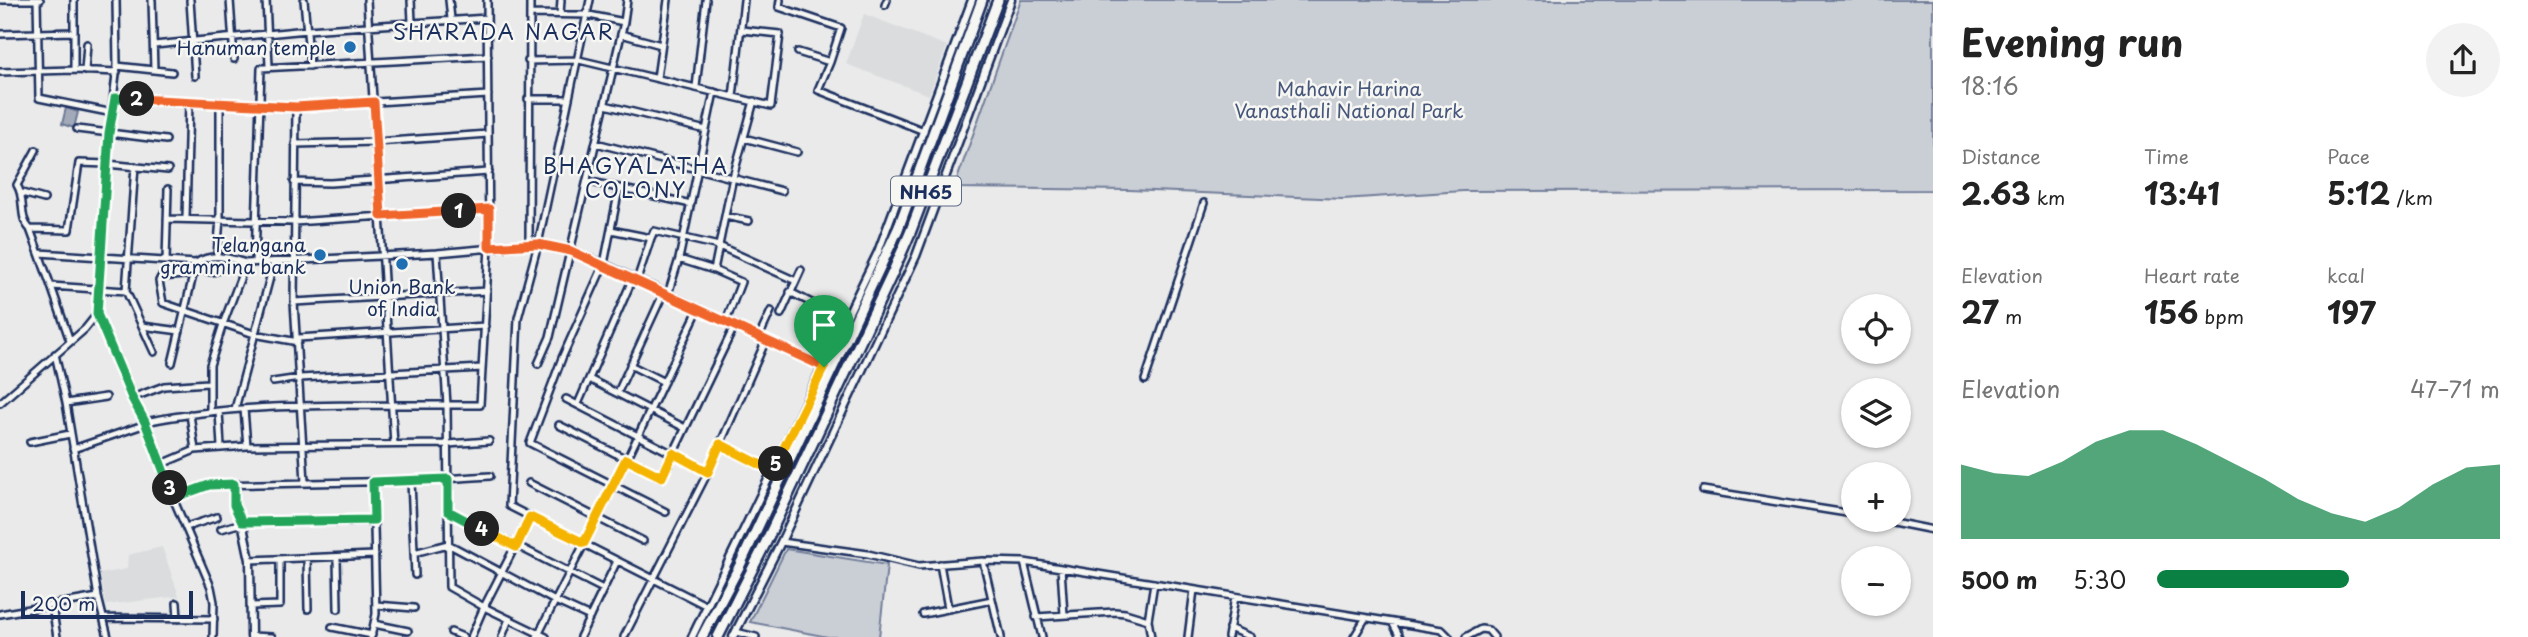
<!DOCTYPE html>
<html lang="en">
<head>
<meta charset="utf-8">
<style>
	body { margin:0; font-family:"Playpen Sans",sans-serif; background:#f2f2f2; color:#222; height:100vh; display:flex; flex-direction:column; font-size:26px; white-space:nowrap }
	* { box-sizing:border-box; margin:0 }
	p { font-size:23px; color:#767676 }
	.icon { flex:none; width:38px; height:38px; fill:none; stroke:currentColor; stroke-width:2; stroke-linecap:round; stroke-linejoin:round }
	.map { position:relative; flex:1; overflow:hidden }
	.side { display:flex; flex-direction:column; background:#fff; width:595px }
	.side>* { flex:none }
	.fabs { position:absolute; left:1841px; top:294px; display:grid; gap:14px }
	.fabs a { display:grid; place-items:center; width:70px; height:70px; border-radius:50%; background:#fff; box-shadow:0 2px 5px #0004; font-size:35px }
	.scale { position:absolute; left:21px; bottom:18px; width:172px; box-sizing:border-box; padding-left:7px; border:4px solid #1b2f5e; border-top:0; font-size:19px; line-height:24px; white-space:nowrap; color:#1b2f5e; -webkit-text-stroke:5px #f6f6f2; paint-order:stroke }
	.pin { position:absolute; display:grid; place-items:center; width:60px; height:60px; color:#fff; margin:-72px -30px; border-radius:50% 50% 50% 0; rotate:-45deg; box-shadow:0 0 7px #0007 }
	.pin .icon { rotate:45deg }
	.km { position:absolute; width:35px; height:35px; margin:-18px; border-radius:50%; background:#222; color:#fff; font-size:19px; line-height:35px; text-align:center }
	.round { display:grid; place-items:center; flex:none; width:74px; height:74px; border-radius:37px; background:#f2f2f2 }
	.headline { display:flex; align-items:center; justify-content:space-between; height:119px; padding:0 28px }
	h1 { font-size:38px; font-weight:700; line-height:52px }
	.stats { display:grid; grid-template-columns:repeat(3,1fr); gap:10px; height:119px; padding:7px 28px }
	.stats div { display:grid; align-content:center }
	.stats b { font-size:30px; font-weight:700 }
	.stats small { font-size:19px; font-weight:400 }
	.stats p { font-size:19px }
	.chart { height:196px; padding:14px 28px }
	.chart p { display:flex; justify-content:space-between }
	.chart svg { width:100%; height:126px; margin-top:7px; fill:#0b8043; opacity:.7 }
	ul { padding:0 28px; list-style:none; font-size:23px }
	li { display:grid; grid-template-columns:112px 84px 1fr; align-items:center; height:52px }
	li i { height:18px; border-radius:9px; background:#0b8043 }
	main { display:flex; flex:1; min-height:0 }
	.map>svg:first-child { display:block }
	.built { fill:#dadcde }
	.green { fill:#caced5; stroke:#727e9a; stroke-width:2 }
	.water { fill:#a2aaba; stroke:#6c7995; stroke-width:2 }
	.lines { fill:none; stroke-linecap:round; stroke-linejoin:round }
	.minor-casing { stroke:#1b2f5e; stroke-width:10 }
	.tertiary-casing { stroke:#1b2f5e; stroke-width:11 }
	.trunk-casing { stroke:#1b2f5e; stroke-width:14 }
	.minor { stroke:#f6f6f2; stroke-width:5 }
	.tertiary { stroke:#f6f6f2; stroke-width:6 }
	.trunk { stroke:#f6f6f2; stroke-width:9 }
	.split-1-casing { stroke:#fff; stroke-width:14 }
	.split-2-casing { stroke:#fff; stroke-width:14 }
	.split-3-casing { stroke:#fff; stroke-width:14 }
	.split-4-casing { stroke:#fff; stroke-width:14 }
	.split-5-casing { stroke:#fff; stroke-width:14 }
	.split-6-casing { stroke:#fff; stroke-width:14 }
	.split-1 { stroke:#f0652b; stroke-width:9 }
	.split-2 { stroke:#f0652b; stroke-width:9 }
	.split-3 { stroke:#22a559; stroke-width:9 }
	.split-4 { stroke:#22a559; stroke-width:9 }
	.split-5 { stroke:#f5b400; stroke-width:9 }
	.split-6 { stroke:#f5b400; stroke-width:9 }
	.poi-dot { fill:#1f6fb2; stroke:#f6f6f2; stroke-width:2.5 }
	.labels { text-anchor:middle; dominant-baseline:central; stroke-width:5; stroke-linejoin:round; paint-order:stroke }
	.shield { fill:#f6f6f2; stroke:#5d6b8a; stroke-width:2 }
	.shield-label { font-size:18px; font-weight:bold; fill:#1b2f5e }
	.poi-label { font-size:19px; fill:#1b2f5e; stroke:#f6f6f2; text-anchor:end }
	.park-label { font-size:19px; fill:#47577c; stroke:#f6f6f2 }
	.neighbourhood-label { font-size:21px; letter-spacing:2px; fill:#1b2f5e; stroke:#f6f6f2 }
</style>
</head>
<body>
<main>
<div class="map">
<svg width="1933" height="637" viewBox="0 0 1933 637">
	<rect width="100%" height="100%" fill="#e9eae9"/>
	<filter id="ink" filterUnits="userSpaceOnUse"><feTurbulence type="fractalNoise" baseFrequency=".0143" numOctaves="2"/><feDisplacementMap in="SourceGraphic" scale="14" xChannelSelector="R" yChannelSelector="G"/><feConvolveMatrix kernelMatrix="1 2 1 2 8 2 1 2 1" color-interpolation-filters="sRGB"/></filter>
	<g filter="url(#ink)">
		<path class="built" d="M864,14L947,46L929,95L846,64Z
			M162,547L179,596L106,605L100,574L127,569L128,555Z"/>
		<path class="green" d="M1021,0H1933V190L1463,191L1343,199L1129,190L954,188Z
			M786,549L887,565L879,637H828L750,622Z"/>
		<path class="water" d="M66,108L78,112L74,128L62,124Z"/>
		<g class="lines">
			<g class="minor-casing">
				<path id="minor" d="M0,0H40
					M37,0L39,98L113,113
					M152,0L154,70
					M190,0L195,76
					M230,0L234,59
					M266,0L269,66
					M304,0L310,66
					M367,0L394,444
					M411,0L412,22
					M449,0L451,19
					M590,0L538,244L518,318L509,506L707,606
					M780,0L779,7L841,28L830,62
					M885,5L887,0
					M531,14L589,15L624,22
					M560,14L561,0
					M0,34L73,32
					M621,34L661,45
					M154,45L307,30L487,18
					M798,52L830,62L818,90L924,131
					M528,61L579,60L771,106L780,34L742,30
					M117,66L172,72
					M74,70V0
					M85,71L87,44
					M0,72L74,70L117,72
					M657,78L668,0
					M696,87L706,0
					M733,97L744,0
					M115,98L296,107L488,95
					M528,99H569
					M605,105L706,130
					M296,107L294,302L305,482
					M77,129L166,140
					M744,138L797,152
					M596,143L782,191
					M295,144L376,142L488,134
					M36,150L17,185C26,199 18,217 30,229L51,286L126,291
					M135,166L126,291L154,352
					M587,181L691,204
					M294,182L330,183L489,172
					M619,189L604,264L562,358L530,443L666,512
					M22,193L44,199
					M725,216L749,221
					M186,218L189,102
					M167,219L294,222L489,209
					M30,229L69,230L79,163L107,164L168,170
					M611,230L651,238L654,231L719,246L796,281
					M529,245L530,0
					M39,253L196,263C213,252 228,258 246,263
					M437,253L447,405L449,587L484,607L546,637
					M217,255L220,219V102
					M679,259L714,270L741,282L726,321
					M166,261L168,189
					M255,262L261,68L488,56
					M196,263L203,270L212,272L246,263L437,253L538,244L571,251L604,264L824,367
					M714,270L733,177L754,101
					M195,274L161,277L159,281L163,303L254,334L298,342
					M637,280L651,238
					M51,286L70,341
					M790,292L845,320
					M668,294L679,259L714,92
					M294,302L487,291
					M97,314L132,398L146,424L173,498L211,587L214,602L213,637
					M781,314L801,270
					M142,326L180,331
					M759,337L771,311
					M298,338L485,326
					M55,354L66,403L98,597L108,637
					M172,363L196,263
					M538,364L550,337L624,22L627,0
					M630,365L664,382
					M589,379L685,428
					M1145,380L1204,203
					M273,382L300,378L482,368
					M618,392L664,292
					M132,398L164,386L208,383
					M566,399L708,472
					M0,403L85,329L97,314L109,133L117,66L116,0
					M66,403L106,397
					M578,404L633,278
					M235,409L274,262
					M244,409L247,446
					M219,411L221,447
					M210,412V365L223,324L246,263
					M190,414L195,450L247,446L448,444L489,441
					M145,422C255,400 369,406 480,405L489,247L487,0
					M559,425L662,477L735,325
					M30,442L70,434
					M720,444L773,471
					M73,449L146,424
					M162,464L195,450
					M411,481L415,575
					M529,483L643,541
					M234,484L235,505L242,522L374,521
					M1703,490L1853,514
					M173,498L209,485L411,481L490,476
					M448,511L603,589
					M1883,520L1933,530
					M186,527L217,517
					M221,529L242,523
					M781,542L868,554L919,566L983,561L1024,562L1442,630L1449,637
					M414,553L448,544L555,601L590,617
					M307,558L308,609
					M337,558L338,609
					M250,560L375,555
					M983,561L1001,637
					M1024,562L1042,637
					M940,564L948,608
					M1061,568L1064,615
					M177,603L178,619
					M376,605L414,608
					M52,606L57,637
					M251,606L280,605V559
					M0,614L98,597
					M923,614L992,600
					M1036,617L1115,612L1125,613L1148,620
					M104,618L214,619
					M1392,622L1400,637
					M374,624L408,631
					M332,627L372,635
					M1229,628L1250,637
					M451,632L463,637
					M736,632L756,637
					M251,636L272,637
					M371,637L376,614L373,482
					M471,637L484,607L530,517
					M502,637L509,619
					M537,637L627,459L699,308
					M580,637L617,561
					M624,637L708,472L766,340
					M1151,637L1148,620L1154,583
					M1188,637L1194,590
					M1228,637L1235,597
					M1354,637L1365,619
					M1466,637L1481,629L1488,630L1494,637"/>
			</g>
			<g class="tertiary-casing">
				<path id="tertiary" d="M242,522L250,560L251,637
					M692,637L878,252L972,0
					M733,637L781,542L916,256L1011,0"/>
			</g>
			<g class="trunk-casing">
				<path id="trunk" d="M702,637L740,565L898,229L982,0
					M718,637L766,542L892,274L910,233L998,0"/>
			</g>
			<use href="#minor" class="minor"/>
			<use href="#tertiary" class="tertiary"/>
			<use href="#trunk" class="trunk"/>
		</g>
	</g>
	<g class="lines" filter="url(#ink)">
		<g class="split-1-casing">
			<path id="split-1" d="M459,211L489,209V247L538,244L571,251L824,367"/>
		</g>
		<g class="split-2-casing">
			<path id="split-2" d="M137,99L296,107L374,102L381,216L459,211"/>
		</g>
		<g class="split-3-casing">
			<path id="split-3" d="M137,99L115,98L109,133L97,314L132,398L145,422L170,488"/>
		</g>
		<g class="split-4-casing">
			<path id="split-4" d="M170,488L173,498L209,485L234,484V505L242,522L374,520L373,482L448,479V511L482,529"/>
		</g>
		<g class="split-5-casing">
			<path id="split-5" d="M482,529L516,547L530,517L584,543L626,459L662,477L673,453L708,472L720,444L773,471L776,464"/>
		</g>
		<g class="split-6-casing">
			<path id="split-6" d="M776,464L824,367"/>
		</g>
		<use href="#split-1" class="split-1"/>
		<use href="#split-2" class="split-2"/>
		<use href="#split-3" class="split-3"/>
		<use href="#split-4" class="split-4"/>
		<use href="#split-5" class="split-5"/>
		<use href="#split-6" class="split-6"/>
	</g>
	<g class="poi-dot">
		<circle cx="350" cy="47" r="7"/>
		<circle cx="320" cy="255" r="7"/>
		<circle cx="402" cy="264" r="7"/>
	</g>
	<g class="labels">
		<rect class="shield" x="891" y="176.5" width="70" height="29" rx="5"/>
		<g class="shield-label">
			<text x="926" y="191">NH65</text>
		</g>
		<g class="poi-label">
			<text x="336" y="47">Hanuman temple</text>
			<text x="306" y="244">Telangana<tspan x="306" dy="22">grammina bank</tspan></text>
			<text x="402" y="286" text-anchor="middle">Union Bank<tspan x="402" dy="22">of India</tspan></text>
		</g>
		<g class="park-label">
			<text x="1349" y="88">Mahavir Harina<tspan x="1349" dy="22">Vanasthali National Park</tspan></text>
		</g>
		<g class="neighbourhood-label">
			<text x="504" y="31">SHARADA NAGAR</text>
			<text x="636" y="165">BHAGYALATHA<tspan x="636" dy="24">COLONY</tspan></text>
		</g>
	</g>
</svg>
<div class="fabs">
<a><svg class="icon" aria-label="locate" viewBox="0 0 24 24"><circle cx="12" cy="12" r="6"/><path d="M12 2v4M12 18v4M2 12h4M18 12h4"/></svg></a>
<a><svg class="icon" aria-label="layers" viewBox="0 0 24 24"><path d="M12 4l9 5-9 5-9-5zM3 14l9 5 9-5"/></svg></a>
<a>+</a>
<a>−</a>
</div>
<div class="scale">200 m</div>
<div class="pin" style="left:824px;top:367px;background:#1e9e55"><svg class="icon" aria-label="arrive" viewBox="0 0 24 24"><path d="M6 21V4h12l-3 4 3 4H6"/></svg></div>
<b class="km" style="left:459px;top:211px">1</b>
<b class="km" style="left:137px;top:99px">2</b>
<b class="km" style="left:170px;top:488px">3</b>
<b class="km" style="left:482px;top:529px">4</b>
<b class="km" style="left:776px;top:464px">5</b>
</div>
<section class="side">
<div class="headline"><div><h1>Evening run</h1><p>18:16</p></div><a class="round"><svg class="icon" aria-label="share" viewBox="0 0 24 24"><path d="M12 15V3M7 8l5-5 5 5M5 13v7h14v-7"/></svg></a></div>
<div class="stats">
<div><p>Distance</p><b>2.63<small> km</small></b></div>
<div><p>Time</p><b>13:41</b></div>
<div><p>Pace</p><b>5:12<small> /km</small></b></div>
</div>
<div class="stats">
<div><p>Elevation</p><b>27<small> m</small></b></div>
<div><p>Heart rate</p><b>156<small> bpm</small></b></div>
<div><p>kcal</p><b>197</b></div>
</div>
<div class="chart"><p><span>Elevation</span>47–71 m</p>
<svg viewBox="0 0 160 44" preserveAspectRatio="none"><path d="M0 44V18L10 21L20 22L30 17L40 10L50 6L60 6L70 11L80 17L90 23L100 30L110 35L120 38L130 33L140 25L150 19L160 18V44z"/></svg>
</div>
<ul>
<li><b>500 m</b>5:30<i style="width:56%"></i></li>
</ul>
</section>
</main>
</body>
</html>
